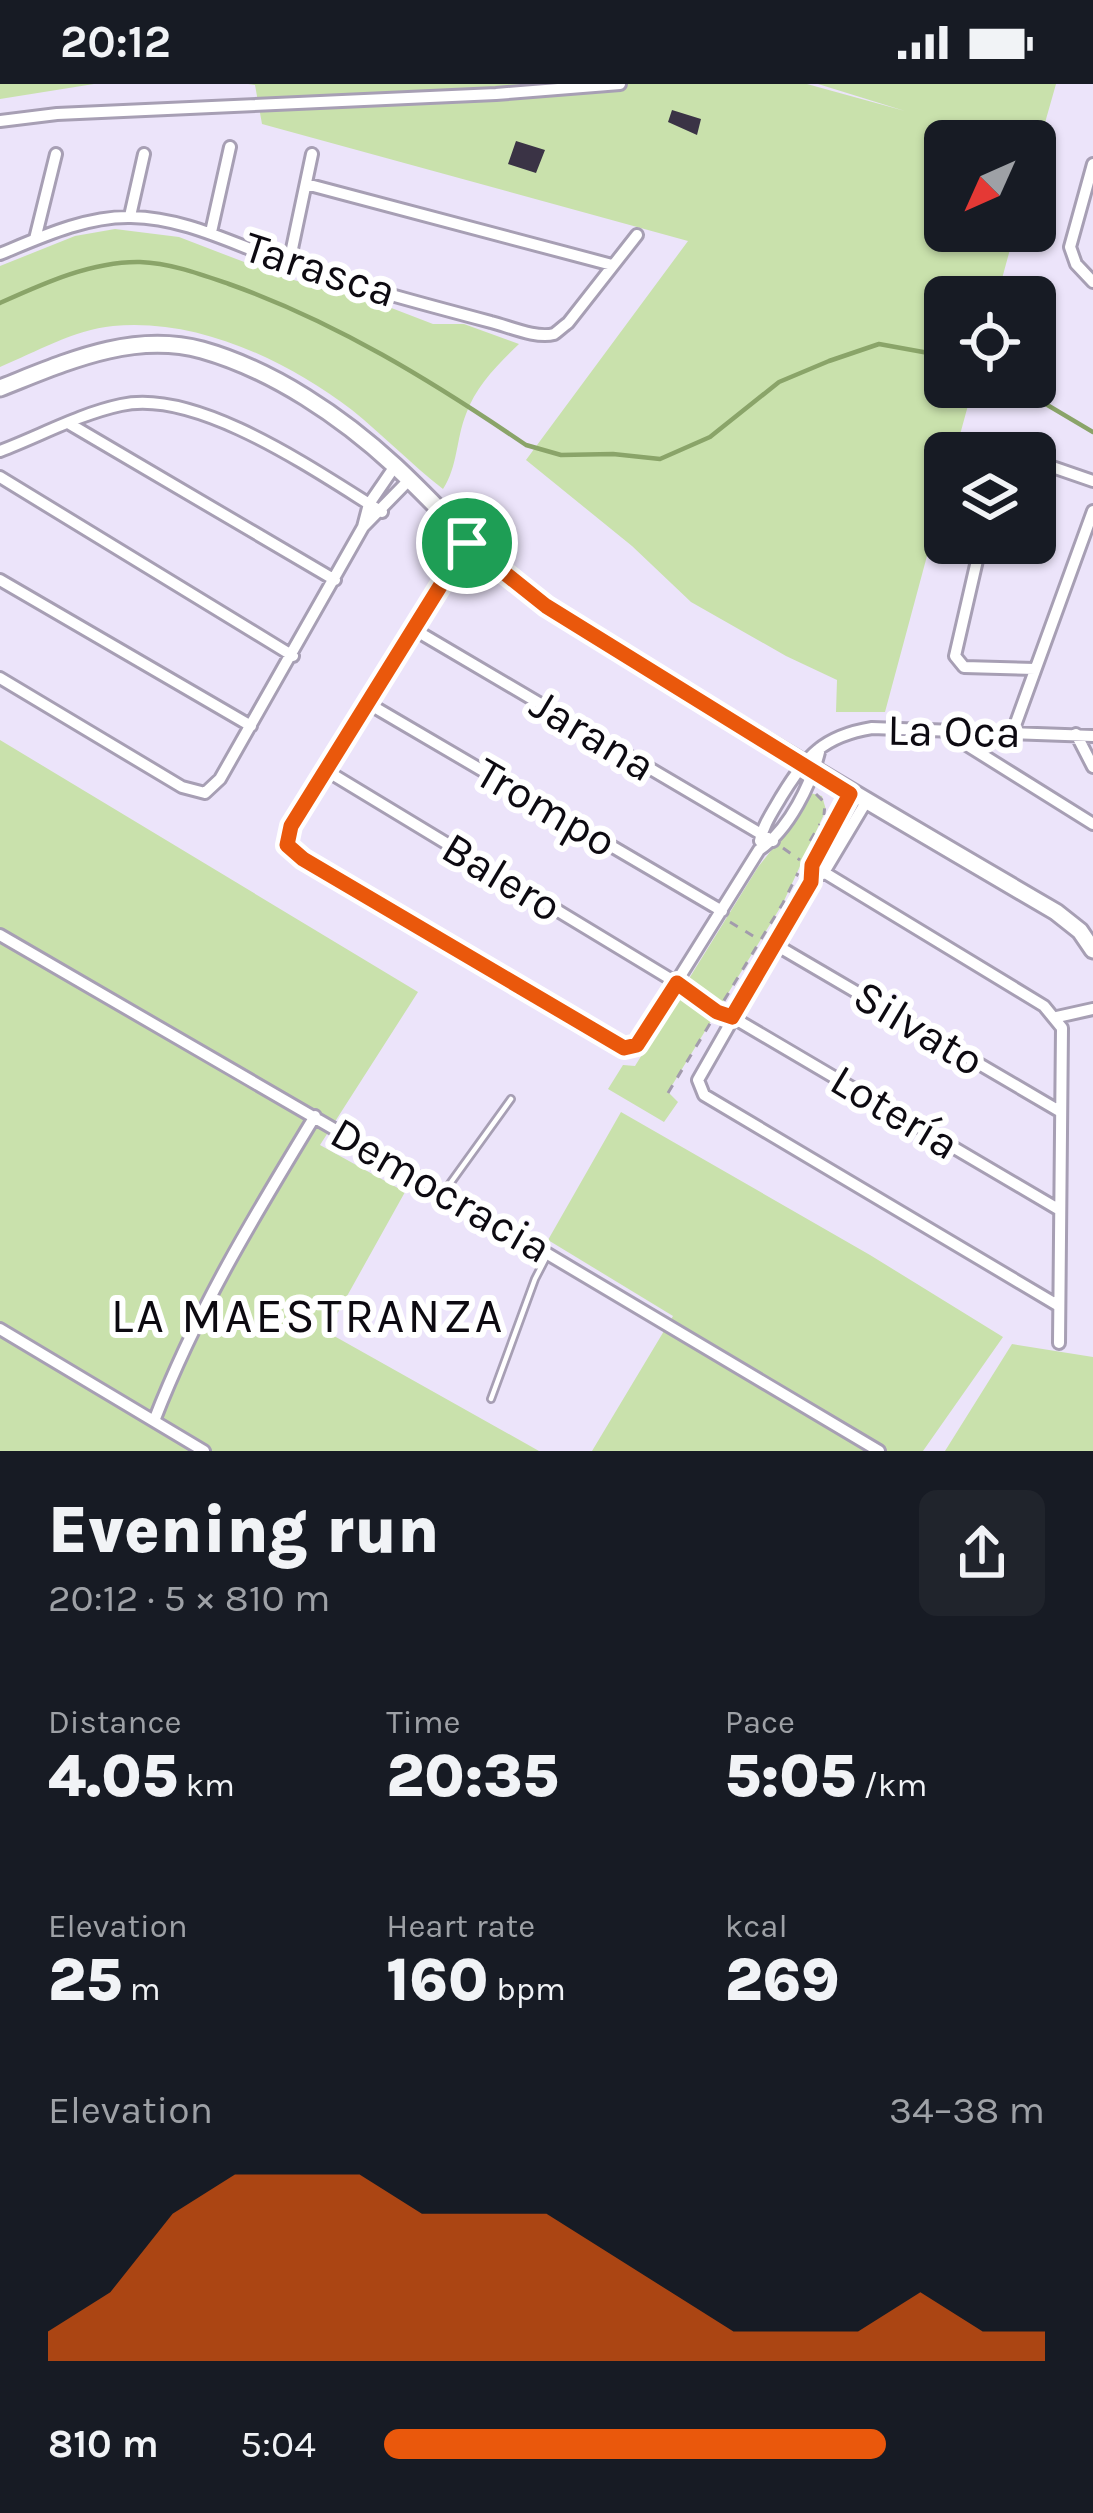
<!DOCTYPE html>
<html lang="en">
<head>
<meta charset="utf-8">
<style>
	body { margin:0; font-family:Karla,sans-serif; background:#20242c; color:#f1f3f6; height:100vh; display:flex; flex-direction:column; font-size:45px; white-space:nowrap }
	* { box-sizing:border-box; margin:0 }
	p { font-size:39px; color:#9ea1a6 }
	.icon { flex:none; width:66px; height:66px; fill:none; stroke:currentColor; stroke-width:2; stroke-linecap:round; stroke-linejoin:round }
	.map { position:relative; height:1367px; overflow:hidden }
	.panel { display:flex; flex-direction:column; background:#171b24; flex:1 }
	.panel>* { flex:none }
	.needle { width:78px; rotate:225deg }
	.tools { position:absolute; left:924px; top:36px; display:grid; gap:24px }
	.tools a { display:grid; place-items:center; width:132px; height:132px; border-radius:18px; background:#171b24; box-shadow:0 3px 9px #0004; font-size:60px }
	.pin { position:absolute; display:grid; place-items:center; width:102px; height:102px; color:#fff; margin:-51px; border:6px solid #fff; border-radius:50%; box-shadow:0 3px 12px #0007 }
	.round { display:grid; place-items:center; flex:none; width:126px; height:126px; border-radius:18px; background:#20242c }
	.summary { display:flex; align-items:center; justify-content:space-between; height:204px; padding:0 48px }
	h1 { font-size:66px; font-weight:800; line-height:90px }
	.figures { display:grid; grid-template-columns:repeat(3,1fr); gap:18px; height:204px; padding:12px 48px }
	.figures div { display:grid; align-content:center }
	.figures b { font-size:60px; font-weight:800 }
	.figures small { font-size:33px; font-weight:400 }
	.figures p { font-size:33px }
	.chart { height:336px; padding:24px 48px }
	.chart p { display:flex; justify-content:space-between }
	.chart svg { width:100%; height:216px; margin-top:12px; fill:#ea580c; opacity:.7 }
	ul { padding:0 48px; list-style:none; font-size:39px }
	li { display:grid; grid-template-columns:192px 144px 1fr; align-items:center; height:90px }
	li i { height:30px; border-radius:15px; background:#ea580c }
	.status { display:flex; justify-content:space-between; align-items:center; height:84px; padding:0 60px; background:#171b24; direction:ltr }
	.status svg { height:33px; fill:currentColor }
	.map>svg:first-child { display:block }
	.green { fill:#c9e1ac }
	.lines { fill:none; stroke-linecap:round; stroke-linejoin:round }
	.stream { stroke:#8aa469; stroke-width:4.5 }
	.building { fill:#3a3345 }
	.lane-casing { stroke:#a79fb4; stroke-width:10 }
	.street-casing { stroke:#a79fb4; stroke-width:16 }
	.secondary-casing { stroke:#a79fb4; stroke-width:21 }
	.path { stroke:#a29bac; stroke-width:3; stroke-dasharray:9 9; stroke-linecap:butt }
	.lane { stroke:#fff; stroke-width:4.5 }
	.street { stroke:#fff; stroke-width:10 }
	.secondary { stroke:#fff; stroke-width:15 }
	.route-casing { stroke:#fff; stroke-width:24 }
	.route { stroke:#ea580c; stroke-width:15 }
	.labels { text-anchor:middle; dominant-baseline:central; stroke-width:12; stroke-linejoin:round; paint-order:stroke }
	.street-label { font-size:45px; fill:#0d0a11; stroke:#fff }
	.neighbourhood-label { font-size:48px; letter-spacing:3px; fill:#0d0a11; stroke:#fff }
</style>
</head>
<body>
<div class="status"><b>20:12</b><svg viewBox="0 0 49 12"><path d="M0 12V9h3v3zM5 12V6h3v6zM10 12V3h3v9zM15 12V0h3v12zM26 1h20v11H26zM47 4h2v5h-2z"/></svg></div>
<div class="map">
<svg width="1093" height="1367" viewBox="0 0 1093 1367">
	<rect width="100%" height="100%" fill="#ece4fa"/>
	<path class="green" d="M0,0H94L0,15Z
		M248,0H807L905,27L818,0H1056L1035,74V57H945V147H1015L997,213H945V303H973L955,369H945V405L885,628H836L837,596L786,572L691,518L632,462L526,376L688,157L262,40L255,1Z
		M115,145L179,153L283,193L381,220L433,240H464L519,260C498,280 476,302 466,330C456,355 458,382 443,405C411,380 383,351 352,326C286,276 198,234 113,242C73,246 36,268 0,283V182L75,152Z
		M0,656L418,908L320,1061L405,1108L327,1248L539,1367H0Z
		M810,709L822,712L826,726L783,819L668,1008L678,1018L664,1038L608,1005L623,981L635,982L758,783L790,743Z
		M621,1028L870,1171L1003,1253L923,1367H592L673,1232L548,1156Z
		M1012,1260L1093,1273V1367H945Z"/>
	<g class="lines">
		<path class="stream" d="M0,219C42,200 92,177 140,178C170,179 200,190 229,200C336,238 432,297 526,361L561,371L613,370L660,375L710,353L779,298L829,277L879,260L945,272
			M1017,303L1093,348"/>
	</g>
	<path class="building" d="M672,26L701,35L697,51L668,38Z
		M516,57L545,66L536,89L508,80Z"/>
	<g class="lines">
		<g class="lane-casing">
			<path id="lane" d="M444,1108L511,1015
				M491,1315L535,1195L548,1170"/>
		</g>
		<g class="street-casing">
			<path id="street" d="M0,37L57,30L496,10L620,0
				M1093,80L1070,163L1076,180L1093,198
				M306,100L612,181
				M130,132L144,70
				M211,148L230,63
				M35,155L56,70
				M0,170C41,153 86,132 131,133C188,134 236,162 288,179C355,202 423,220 491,238C508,242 536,255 554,250C556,249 566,240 568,239L637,151
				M289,179L312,70
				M68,339L335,496
				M0,367C40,352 79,330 121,321C198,304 317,388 382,428
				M1035,377L1093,397
				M0,393L293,572
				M363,443L409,396
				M467,459L291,742L287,761L303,775L624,964L637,961L759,766C789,746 812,699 820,664
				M981,459L955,572L964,583L1035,585
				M0,496L251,642
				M415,546L773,757
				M0,594L182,703L205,709L220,695L363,443L369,420L395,382
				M369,620L722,827
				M1013,647L1093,427
				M946,648L1093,740
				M1076,650L1093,683
				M327,687L677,899
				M851,710L812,781L811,798L698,996L704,1011L1059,1222
				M760,757C763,741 773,727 781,713C806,672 823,652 872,644L1093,652
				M812,781L1044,922L1062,944L1059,1259
				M823,790L866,718
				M0,851L472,1125L879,1367
				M776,861L1061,1028
				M732,933L1058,1125
				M1057,933L1093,925
				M0,1245L204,1367
				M154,1337C197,1226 253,1134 315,1032"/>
		</g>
		<g class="secondary-casing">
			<path id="secondary" d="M0,304C64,279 131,247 202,266C273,286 342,333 395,382C446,429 484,478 541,518C593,555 650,586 704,619C820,690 938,759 1056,828L1080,847L1093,866"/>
		</g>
		<path class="path" d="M816,710L825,719L824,731
			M810,757L820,740
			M783,764L800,776
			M730,838L758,855
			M687,907L718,929
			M668,1009L783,819L798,789"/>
		<use href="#lane" class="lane"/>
		<use href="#street" class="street"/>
		<use href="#secondary" class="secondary"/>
	</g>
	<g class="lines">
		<g class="route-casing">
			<path id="route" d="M467,459L546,522L850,710L812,781L811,798L732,933L717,928L677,899L637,961L624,964L303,775L287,761L291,742Z"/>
		</g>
		<use href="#route" class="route"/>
	</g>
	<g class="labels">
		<g class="street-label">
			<text transform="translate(320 185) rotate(18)">Tarasca</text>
			<text transform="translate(954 647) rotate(1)">La Oca</text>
			<text transform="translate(593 651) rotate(31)">Jarana</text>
			<text transform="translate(546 723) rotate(30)">Trompo</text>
			<text transform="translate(502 793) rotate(31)">Balero</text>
			<text transform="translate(919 944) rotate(31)">Silvato</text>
			<text transform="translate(895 1028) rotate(31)">Lotería</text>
			<text transform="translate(441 1106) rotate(30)">Democracia</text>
		</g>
		<g class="neighbourhood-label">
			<text x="308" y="1232">LA MAESTRANZA</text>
		</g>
	</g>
</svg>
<div class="tools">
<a><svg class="needle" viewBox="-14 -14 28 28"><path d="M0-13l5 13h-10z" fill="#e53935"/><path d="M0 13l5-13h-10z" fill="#9ea1a6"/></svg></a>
<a><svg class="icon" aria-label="locate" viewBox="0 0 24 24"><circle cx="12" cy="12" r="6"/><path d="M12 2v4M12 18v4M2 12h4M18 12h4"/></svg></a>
<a><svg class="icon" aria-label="layers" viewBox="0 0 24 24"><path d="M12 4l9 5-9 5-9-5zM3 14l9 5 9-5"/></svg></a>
</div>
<div class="pin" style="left:467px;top:459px;background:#1e9e55"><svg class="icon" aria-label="arrive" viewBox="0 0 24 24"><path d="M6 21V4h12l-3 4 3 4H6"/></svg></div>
</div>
<section class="panel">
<div class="summary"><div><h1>Evening run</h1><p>20:12 · 5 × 810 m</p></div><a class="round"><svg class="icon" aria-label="share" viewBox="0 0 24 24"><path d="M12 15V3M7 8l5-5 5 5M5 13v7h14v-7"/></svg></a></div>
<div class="figures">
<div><p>Distance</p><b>4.05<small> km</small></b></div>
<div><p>Time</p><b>20:35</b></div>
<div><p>Pace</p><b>5:05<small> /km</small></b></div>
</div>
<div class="figures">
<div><p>Elevation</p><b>25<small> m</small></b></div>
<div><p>Heart rate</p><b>160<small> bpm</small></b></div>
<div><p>kcal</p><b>269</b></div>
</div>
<div class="chart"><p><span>Elevation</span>34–38 m</p>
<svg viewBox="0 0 160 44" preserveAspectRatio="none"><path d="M0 44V38L10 30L20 14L30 6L40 6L50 6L60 14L70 14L80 14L90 22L100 30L110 38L120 38L130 38L140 30L150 38L160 38V44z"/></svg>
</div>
<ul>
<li><b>810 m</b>5:04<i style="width:76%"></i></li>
</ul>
</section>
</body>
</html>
